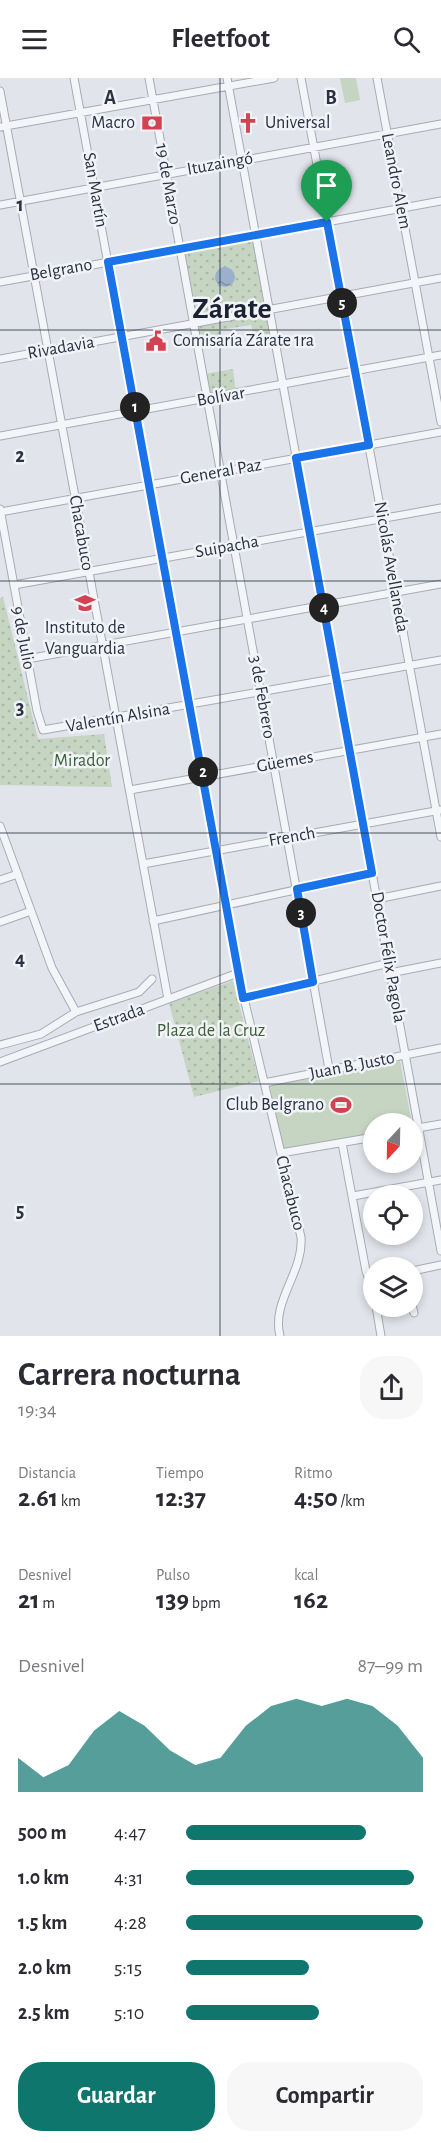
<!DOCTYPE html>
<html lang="es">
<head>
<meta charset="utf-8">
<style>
	body { margin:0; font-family:"Alegreya Sans",sans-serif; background:#f7f7f7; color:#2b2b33; height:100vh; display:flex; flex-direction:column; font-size:22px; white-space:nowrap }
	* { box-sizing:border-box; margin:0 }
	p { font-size:20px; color:#7c7c81 }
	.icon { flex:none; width:33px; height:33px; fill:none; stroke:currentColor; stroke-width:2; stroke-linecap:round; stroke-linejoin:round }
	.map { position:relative; height:1258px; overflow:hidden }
	.drawer { display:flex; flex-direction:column; background:#fff; flex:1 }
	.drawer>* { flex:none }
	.needle { width:39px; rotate:202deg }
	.tools { position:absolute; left:363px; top:1035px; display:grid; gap:12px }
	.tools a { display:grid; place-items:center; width:60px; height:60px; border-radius:50%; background:#fff; box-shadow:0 3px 9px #0003; font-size:30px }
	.pin { position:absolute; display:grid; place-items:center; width:51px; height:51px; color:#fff; margin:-62px -26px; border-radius:50% 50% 50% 0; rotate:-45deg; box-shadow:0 0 6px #0007 }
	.pin .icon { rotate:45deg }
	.km { position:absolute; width:30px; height:30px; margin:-15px; border-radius:50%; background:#222; color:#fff; font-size:16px; line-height:30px; text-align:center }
	.round { display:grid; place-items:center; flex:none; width:63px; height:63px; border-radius:24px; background:#f7f7f7 }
	.head { display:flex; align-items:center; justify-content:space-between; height:102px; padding:0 18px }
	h1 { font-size:33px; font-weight:700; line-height:45px }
	.figures { display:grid; grid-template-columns:repeat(3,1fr); gap:9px; height:102px; padding:6px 18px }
	.figures div { display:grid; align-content:center }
	.figures b { font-size:26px; font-weight:700 }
	.figures small { font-size:16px; font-weight:400 }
	.figures p { font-size:16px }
	.chart { height:168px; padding:12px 18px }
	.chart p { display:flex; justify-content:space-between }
	.chart svg { width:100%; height:108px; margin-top:6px; fill:#0f766e; opacity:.7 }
	.primary-button { display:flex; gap:12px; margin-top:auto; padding:12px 18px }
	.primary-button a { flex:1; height:69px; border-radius:24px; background:#0f766e; color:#fff; font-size:24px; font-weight:700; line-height:69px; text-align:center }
	.primary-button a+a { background:#f7f7f7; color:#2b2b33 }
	ul { padding:0 18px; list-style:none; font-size:20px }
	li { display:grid; grid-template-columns:96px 72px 1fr; align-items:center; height:45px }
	li i { height:15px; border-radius:8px; background:#0f766e }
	header { display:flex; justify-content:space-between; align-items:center; height:78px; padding:0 18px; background:#fff; font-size:27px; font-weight:700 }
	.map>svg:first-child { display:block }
	.green { fill:url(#green-dots) }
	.pitch { fill:#c6d4c2 }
	.water { fill:url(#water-ripples) }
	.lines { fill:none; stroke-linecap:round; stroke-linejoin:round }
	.minor-casing { stroke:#a6abb5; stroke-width:9 }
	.minor { stroke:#f4f5f8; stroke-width:7 }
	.route-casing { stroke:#fff; stroke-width:12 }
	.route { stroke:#1a73e8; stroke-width:8 }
	.grid { fill:none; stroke:#293143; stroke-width:1.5; stroke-opacity:0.55 }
	.labels { text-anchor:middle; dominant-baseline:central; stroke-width:5; stroke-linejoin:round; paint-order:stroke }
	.poi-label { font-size:18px; fill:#293143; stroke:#f1f3f7; text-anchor:end }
	.street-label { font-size:18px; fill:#293143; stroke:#f1f3f7 }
	.park-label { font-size:18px; fill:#3b5f35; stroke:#f1f3f7 }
	.town-label { font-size:30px; font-weight:bold; fill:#1b2233; stroke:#f1f3f7 }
	.grid-label { font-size:20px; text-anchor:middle; font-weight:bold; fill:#293143; stroke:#f1f3f7; stroke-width:5; stroke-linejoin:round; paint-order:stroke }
</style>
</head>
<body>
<header><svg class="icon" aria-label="menu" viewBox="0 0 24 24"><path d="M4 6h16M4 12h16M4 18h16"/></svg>Fleetfoot<svg class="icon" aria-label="search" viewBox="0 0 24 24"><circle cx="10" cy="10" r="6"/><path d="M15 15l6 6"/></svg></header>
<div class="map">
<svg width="441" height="1258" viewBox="0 0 441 1258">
	<defs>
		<pattern id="green-dots" width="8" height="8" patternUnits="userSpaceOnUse" patternTransform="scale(1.5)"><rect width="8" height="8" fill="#c6d4c2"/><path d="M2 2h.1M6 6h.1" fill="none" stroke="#aab6a8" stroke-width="1.8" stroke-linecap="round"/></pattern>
		<pattern id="water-ripples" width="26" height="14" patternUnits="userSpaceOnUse" patternTransform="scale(1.5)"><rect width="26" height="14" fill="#9bb0cb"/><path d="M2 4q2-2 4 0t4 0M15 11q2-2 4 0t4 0" fill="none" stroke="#7e90a6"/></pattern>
	</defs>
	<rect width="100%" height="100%" fill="#e1e4ea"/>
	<path class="green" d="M253,160L266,230L196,243L183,173Z
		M267,234L271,255L254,258L251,247L219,252L221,262L201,266L196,247Z
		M233,291L236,315L208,319L204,296Z
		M3,519L38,661L104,656L112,709L0,707V520Z
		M233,903L259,1003L194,1019L169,925Z"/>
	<path class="pitch" d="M340,0H356L360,22L345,25Z
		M400,983L412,1045L374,1046L373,1055L283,1073L270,1008Z"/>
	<path class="water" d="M215 199a10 10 0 1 1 20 0a10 10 0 1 1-20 0Z"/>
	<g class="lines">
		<g class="minor-casing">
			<path id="minor" d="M74,0L238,895L301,1159C304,1194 271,1223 280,1258
				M149,0L329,991
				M227,0L441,1173
				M301,0L441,759
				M377,0L441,344
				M0,13L168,921
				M0,49L274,0
				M0,127L441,46
				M0,204L441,123
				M0,281L441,200
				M0,358L441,277
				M0,431L37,633L43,652L441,582
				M0,434L441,354
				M14,507L441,430
				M27,581L441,506
				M130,712L441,656
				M0,748L52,890L76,934
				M143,786L441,732
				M0,802L18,796
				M377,821L441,808
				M153,843L373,795
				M0,844L31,833
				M390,895L441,885
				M243,920L389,885
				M0,967L41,956L76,934L139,914L152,901
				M0,984L238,895
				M264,1005L441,970
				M412,1051L441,1046
				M342,1065L366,1193L374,1216
				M281,1075L374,1059
				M353,1118L441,1102
				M412,1193L441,1187
				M412,1227L414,1235
				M376,1228L381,1258"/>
		</g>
		<use href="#minor" class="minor"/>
	</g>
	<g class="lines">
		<g class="route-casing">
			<path id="route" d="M327,144L369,367L296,380L372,795L297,811L313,904L243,920L108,184Z"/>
		</g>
		<use href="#route" class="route"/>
	</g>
	<path class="grid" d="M220,0V1258M0,252H441M0,503H441M0,755H441M0,1006H441"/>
	<defs>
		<g id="bank-bare" transform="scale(1.62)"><path d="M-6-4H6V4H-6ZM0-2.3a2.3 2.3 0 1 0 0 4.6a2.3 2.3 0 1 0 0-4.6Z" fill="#d34251" stroke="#f1f3f7" stroke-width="2.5" paint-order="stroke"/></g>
		<g id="church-bare" transform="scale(1.62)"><path d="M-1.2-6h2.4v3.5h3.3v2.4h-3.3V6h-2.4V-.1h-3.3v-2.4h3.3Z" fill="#d34251" stroke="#f1f3f7" stroke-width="2.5" paint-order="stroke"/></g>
		<g id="civic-bare" transform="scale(1.62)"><path d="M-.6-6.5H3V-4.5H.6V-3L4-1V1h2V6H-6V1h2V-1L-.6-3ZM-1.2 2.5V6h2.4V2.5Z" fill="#d34251" stroke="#f1f3f7" stroke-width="2.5" paint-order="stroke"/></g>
		<g id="university-bare" transform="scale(1.62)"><path d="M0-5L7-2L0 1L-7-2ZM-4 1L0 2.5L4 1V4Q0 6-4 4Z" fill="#d34251" stroke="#f1f3f7" stroke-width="2.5" paint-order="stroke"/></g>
		<g id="stadium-bare" transform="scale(1.62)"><path d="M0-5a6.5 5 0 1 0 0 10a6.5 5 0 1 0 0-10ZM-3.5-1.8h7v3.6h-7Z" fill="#d34251" stroke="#f1f3f7" stroke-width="2.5" paint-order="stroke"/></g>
	</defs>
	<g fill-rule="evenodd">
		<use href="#bank-bare" x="152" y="45"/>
		<use href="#church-bare" x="248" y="45"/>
		<use href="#civic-bare" x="156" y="263"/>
		<use href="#university-bare" x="85" y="525"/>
		<use href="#stadium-bare" x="341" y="1027"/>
	</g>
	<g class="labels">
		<g class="poi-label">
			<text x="135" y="45">Macro</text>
			<text x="265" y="45" text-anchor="start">Universal</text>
			<text x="173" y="263" text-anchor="start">Comisaría Zárate 1ra</text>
			<text x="85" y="550" text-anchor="middle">Instituto de<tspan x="85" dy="21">Vanguardia</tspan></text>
			<text x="324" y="1027">Club Belgrano</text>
		</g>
		<g class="street-label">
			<text transform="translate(220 86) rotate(-10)">Ituzaingó</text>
			<text transform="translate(396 103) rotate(79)">Leandro Alem</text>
			<text transform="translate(168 106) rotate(80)">19 de Marzo</text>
			<text transform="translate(95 112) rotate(80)">San Martín</text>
			<text transform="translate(61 192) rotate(-10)">Belgrano</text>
			<text transform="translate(61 270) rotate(-10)">Rivadavia</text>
			<text transform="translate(221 319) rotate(-10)">Bolívar</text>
			<text transform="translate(221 394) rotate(-10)">General Paz</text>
			<text transform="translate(81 455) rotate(80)">Chacabuco</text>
			<text transform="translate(227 469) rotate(-10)">Suipacha</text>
			<text transform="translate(391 489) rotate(80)">Nicolás Avellaneda</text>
			<text transform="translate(23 560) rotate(79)">9 de Julio</text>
			<text transform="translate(262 619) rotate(80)">3 de Febrero</text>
			<text transform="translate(118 640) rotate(-10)">Valentín Alsina</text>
			<text transform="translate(285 684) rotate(-10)">Güemes</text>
			<text transform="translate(292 759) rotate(-10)">French</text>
			<text transform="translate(388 879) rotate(80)">Doctor Félix Pagola</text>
			<text transform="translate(119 940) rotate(-20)">Estrada</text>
			<text transform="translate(352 988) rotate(-11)">Juan B. Justo</text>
			<text transform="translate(290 1115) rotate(76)">Chacabuco</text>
		</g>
		<g class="park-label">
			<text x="82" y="683">Mirador</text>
			<text x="211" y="953">Plaza de la Cruz</text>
		</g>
		<g class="town-label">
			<text x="232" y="231">Zárate</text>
		</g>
	</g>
	<g class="grid-label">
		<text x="110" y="26">A</text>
		<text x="331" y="26">B</text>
		<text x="20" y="133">1</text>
		<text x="20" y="384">2</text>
		<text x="20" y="636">3</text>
		<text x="20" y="887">4</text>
		<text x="20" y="1139">5</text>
	</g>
</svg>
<div class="tools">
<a><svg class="needle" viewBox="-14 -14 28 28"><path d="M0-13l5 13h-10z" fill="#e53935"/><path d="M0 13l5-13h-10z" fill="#7c7c81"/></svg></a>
<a><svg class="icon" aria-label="locate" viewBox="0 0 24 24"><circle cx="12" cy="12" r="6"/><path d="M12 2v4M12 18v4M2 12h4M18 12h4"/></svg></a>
<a><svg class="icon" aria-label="layers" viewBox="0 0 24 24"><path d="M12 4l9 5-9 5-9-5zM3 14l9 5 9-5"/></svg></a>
</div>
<div class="pin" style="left:327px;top:144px;background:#1e9e55"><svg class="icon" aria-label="arrive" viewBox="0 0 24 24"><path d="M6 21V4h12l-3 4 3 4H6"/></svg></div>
<b class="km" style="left:135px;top:329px">1</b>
<b class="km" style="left:203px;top:694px">2</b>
<b class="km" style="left:301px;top:835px">3</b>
<b class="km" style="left:324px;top:530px">4</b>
<b class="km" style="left:342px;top:225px">5</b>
</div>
<section class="drawer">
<div class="head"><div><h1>Carrera nocturna</h1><p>19:34</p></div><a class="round"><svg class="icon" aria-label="share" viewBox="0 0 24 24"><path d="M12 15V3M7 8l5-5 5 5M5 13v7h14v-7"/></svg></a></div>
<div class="figures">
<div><p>Distancia</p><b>2.61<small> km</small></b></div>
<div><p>Tiempo</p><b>12:37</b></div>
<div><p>Ritmo</p><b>4:50<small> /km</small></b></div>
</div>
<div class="figures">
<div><p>Desnivel</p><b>21<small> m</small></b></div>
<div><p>Pulso</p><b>139<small> bpm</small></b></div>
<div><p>kcal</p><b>162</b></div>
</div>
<div class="chart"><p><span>Desnivel</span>87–99 m</p>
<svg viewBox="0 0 160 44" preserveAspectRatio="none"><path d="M0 44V30L10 38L20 33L30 19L40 11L50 17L60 27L70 33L80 30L90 17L100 9L110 6L120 9L130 6L140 9L150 17L160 30V44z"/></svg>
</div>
<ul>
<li><b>500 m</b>4:47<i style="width:76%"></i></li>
<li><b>1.0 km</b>4:31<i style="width:96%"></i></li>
<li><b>1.5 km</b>4:28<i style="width:100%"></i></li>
<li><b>2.0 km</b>5:15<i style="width:52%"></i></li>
<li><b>2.5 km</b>5:10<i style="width:56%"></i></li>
</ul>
<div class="primary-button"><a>Guardar</a><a>Compartir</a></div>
</section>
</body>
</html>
